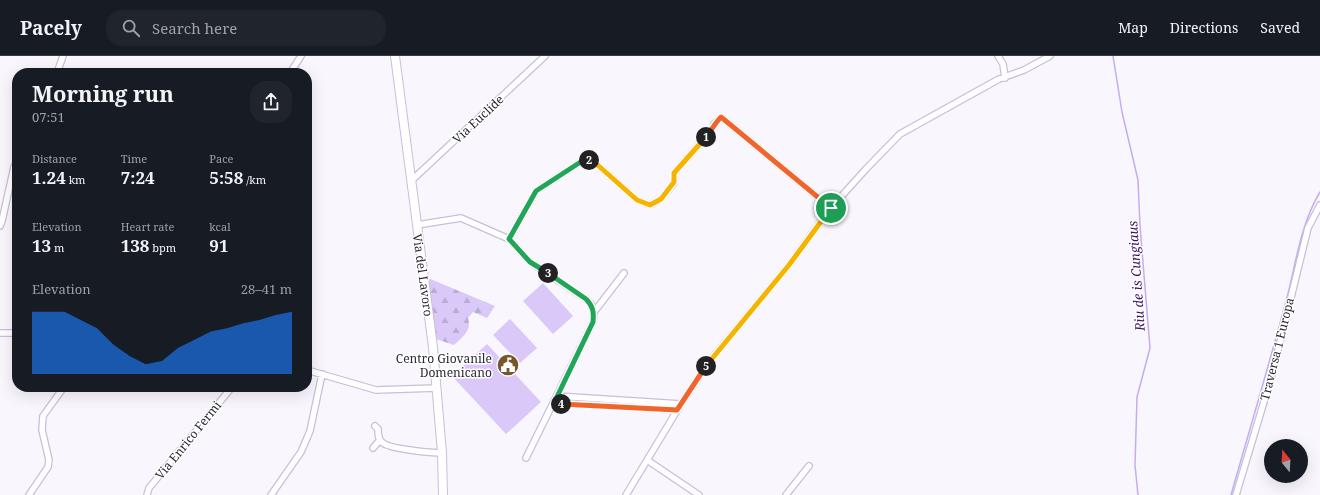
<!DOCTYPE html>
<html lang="en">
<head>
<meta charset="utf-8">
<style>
	body { margin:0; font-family:"Noto Serif",serif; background:#20242c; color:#f1f3f6; height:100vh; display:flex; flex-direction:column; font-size:15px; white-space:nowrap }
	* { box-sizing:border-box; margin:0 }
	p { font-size:13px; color:#9ea1a6 }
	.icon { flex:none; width:22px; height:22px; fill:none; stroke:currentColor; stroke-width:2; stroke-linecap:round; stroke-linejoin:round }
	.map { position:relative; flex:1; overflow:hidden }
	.panel { position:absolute; left:12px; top:12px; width:300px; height:324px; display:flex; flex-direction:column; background:#171b24; border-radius:16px; box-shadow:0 4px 16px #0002 }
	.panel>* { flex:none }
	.needle { width:26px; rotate:342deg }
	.buttons { position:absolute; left:1264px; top:383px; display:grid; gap:8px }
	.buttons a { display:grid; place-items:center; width:44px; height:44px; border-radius:50%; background:#171b24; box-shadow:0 4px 16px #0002; font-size:20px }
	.pin { position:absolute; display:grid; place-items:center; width:34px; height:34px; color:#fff; margin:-17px; border:2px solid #fff; border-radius:50%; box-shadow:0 1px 4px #0007 }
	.km { position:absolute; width:20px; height:20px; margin:-10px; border-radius:50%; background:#222; color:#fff; font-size:11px; line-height:20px; text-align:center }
	.round { display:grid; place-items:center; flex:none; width:42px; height:42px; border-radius:16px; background:#20242c }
	.summary { display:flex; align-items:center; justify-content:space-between; height:68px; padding:0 20px }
	h1 { font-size:22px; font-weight:700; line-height:30px }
	.figures { display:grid; grid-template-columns:repeat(3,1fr); gap:6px; height:68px; padding:4px 20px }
	.figures div { display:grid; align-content:center }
	.figures b { font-size:17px; font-weight:700 }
	.figures small { font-size:11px; font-weight:400 }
	.figures p { font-size:11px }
	.chart { height:112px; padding:8px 20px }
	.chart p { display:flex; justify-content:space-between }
	.chart svg { width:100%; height:72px; margin-top:4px; fill:#1a73e8; opacity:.7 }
	header { display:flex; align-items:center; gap:24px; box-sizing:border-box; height:56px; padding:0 20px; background:#171b24; border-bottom:1px solid #363941 }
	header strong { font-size:19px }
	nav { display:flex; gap:22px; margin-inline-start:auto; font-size:14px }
	.search { width:280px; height:36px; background:#20242c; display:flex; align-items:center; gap:10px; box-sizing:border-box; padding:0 14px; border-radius:16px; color:#9ea1a6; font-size:15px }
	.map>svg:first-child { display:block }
	.forest { fill:url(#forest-firs) }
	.pitch { fill:#d9c8f8 }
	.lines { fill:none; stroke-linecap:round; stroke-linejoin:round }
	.stream { stroke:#c5abf1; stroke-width:1.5 }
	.street-casing { stroke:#c8bfda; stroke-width:8 }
	.secondary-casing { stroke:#c8bfda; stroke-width:10 }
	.street { stroke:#fff; stroke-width:5.5 }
	.secondary { stroke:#fff; stroke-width:8 }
	.split-1-casing { stroke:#fff; stroke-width:8 }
	.split-2-casing { stroke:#fff; stroke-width:8 }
	.split-3-casing { stroke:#fff; stroke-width:8 }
	.split-4-casing { stroke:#fff; stroke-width:8 }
	.split-5-casing { stroke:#fff; stroke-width:8 }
	.split-6-casing { stroke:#fff; stroke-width:8 }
	.split-1 { stroke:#f0652b; stroke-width:5 }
	.split-2 { stroke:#f5b400; stroke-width:5 }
	.split-3 { stroke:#22a559; stroke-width:5 }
	.split-4 { stroke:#22a559; stroke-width:5 }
	.split-5 { stroke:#f0652b; stroke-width:5 }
	.split-6 { stroke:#f5b400; stroke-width:5 }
	.labels { text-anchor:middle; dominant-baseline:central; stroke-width:3; stroke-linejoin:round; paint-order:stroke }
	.street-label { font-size:12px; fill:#2b2731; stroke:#fff }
	.poi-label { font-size:12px; fill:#2b2731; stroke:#fff; text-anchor:end }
	.water-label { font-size:13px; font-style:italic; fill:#3a1162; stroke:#fff }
</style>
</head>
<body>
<header>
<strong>Pacely</strong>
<div class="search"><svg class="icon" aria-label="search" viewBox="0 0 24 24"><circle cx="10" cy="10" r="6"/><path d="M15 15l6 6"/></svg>Search here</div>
<nav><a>Map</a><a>Directions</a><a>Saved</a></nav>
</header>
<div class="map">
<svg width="1320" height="439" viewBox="0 0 1320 439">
	<defs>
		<pattern id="forest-firs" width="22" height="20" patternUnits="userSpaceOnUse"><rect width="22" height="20" fill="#d9c8f8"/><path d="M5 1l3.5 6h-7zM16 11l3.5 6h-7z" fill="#baacd5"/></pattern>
	</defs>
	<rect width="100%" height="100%" fill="#f9f7fd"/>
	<path class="forest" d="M428,222L495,250L487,262L473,256L468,262C472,274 463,281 454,289L436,283Z"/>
	<path class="pitch" d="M543,227L573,260L553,278L523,245Z
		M510,263L537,292L520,307L493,279Z
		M487,288L541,346L506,378L452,320Z"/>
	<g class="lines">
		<path class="stream" d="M1113,0L1122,56L1138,124L1140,170L1150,292L1137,341L1135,409L1138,439
			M1231,439C1249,376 1268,312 1285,249C1296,210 1299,171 1320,136"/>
		<g class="street-casing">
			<path id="street" d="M998,0L1003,8L1005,22
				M57,17L63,0
				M290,17L301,0
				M411,125L545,0
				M417,169L461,162L509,183L530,206L586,243L591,248L594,256
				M0,170L2,165L14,111L17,105
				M509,183L536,135L579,107L592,104L637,144L650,149L661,143L674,127V117L711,75L714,68L721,61L831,152
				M0,277H17
				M307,314L376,334L437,332
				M557,340L681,348
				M554,347L677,354
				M375,370L378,373C378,378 378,384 383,387C390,393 432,397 442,397
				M373,392L380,384
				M526,402L593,266L594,256L624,217
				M647,404L699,439
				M29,439L48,411L49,404L42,374L43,360L64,331
				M147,439L149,432L232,331
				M271,439L301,396L310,375L322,318
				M626,439L681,348L709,306L789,209L829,154L866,113L900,78L999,23L1024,14L1050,0
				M786,439L809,410
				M1236,439L1272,319L1308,172L1320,149"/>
		</g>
		<g class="secondary-casing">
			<path id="secondary" d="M395,0L433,291L442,397L443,439"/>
		</g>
		<use href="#street" class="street"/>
		<use href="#secondary" class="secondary"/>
	</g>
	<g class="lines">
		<g class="split-1-casing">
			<path id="split-1" d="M706,81C711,75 715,67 721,61L831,152"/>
		</g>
		<g class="split-2-casing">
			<path id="split-2" d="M589,104H592L637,144L650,149L661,143L674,126V117L706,81"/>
		</g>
		<g class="split-3-casing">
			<path id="split-3" d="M548,217L530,206L509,183L536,135L579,107L589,104"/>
		</g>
		<g class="split-4-casing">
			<path id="split-4" d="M548,217L586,243C593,250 594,256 593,266L554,347L561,348"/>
		</g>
		<g class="split-5-casing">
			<path id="split-5" d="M561,348L677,354L706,310"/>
		</g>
		<g class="split-6-casing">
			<path id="split-6" d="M706,310L789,209L831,152"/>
		</g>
		<use href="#split-1" class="split-1"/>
		<use href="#split-2" class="split-2"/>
		<use href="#split-3" class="split-3"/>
		<use href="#split-4" class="split-4"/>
		<use href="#split-5" class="split-5"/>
		<use href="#split-6" class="split-6"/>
	</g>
	<defs>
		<g id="civic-disc" transform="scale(1.15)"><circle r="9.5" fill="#75572b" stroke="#fff"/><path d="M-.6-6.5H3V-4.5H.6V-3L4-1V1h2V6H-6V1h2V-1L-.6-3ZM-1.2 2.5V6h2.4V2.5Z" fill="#fff"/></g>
	</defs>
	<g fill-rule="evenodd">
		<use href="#civic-disc" x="508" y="309"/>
	</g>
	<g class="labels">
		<g class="street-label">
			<text transform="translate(478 63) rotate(-43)">Via Euclide</text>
			<text transform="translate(423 219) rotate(82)">Via del Lavoro</text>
			<text transform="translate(1277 293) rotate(-76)">Traversa 1 Europa</text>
			<text transform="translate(188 384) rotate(-51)">Via Enrico Fermi</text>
		</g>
		<g class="poi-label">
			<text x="492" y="302">Centro Giovanile<tspan x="492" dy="14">Domenicano</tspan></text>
		</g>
		<g class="water-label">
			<text transform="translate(1136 220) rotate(-94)">Riu de is Cungiaus</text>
		</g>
	</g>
</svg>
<div class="buttons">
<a><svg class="needle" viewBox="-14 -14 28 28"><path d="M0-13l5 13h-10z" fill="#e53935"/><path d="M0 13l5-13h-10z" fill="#9ea1a6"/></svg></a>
</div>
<div class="pin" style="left:831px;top:152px;background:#1e9e55"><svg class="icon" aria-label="arrive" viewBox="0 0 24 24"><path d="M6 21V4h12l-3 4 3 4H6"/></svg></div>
<b class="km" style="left:706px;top:81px">1</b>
<b class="km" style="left:589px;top:104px">2</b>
<b class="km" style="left:548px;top:217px">3</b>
<b class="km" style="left:561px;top:348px">4</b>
<b class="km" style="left:706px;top:310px">5</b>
<section class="panel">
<div class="summary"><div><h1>Morning run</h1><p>07:51</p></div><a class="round"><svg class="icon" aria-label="share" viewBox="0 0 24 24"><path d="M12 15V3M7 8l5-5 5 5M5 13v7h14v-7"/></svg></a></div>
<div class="figures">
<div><p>Distance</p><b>1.24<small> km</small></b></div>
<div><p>Time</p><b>7:24</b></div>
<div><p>Pace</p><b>5:58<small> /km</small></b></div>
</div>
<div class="figures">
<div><p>Elevation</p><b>13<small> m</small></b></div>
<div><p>Heart rate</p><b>138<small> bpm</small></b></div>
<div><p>kcal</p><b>91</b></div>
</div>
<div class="chart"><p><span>Elevation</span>28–41 m</p>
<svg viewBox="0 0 160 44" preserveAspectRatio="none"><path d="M0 44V6L10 6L20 6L30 11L40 16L50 26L60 33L70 38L80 36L90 28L100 23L110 18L120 16L130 13L140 11L150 8L160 6V44z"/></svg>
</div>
</section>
</div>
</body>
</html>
